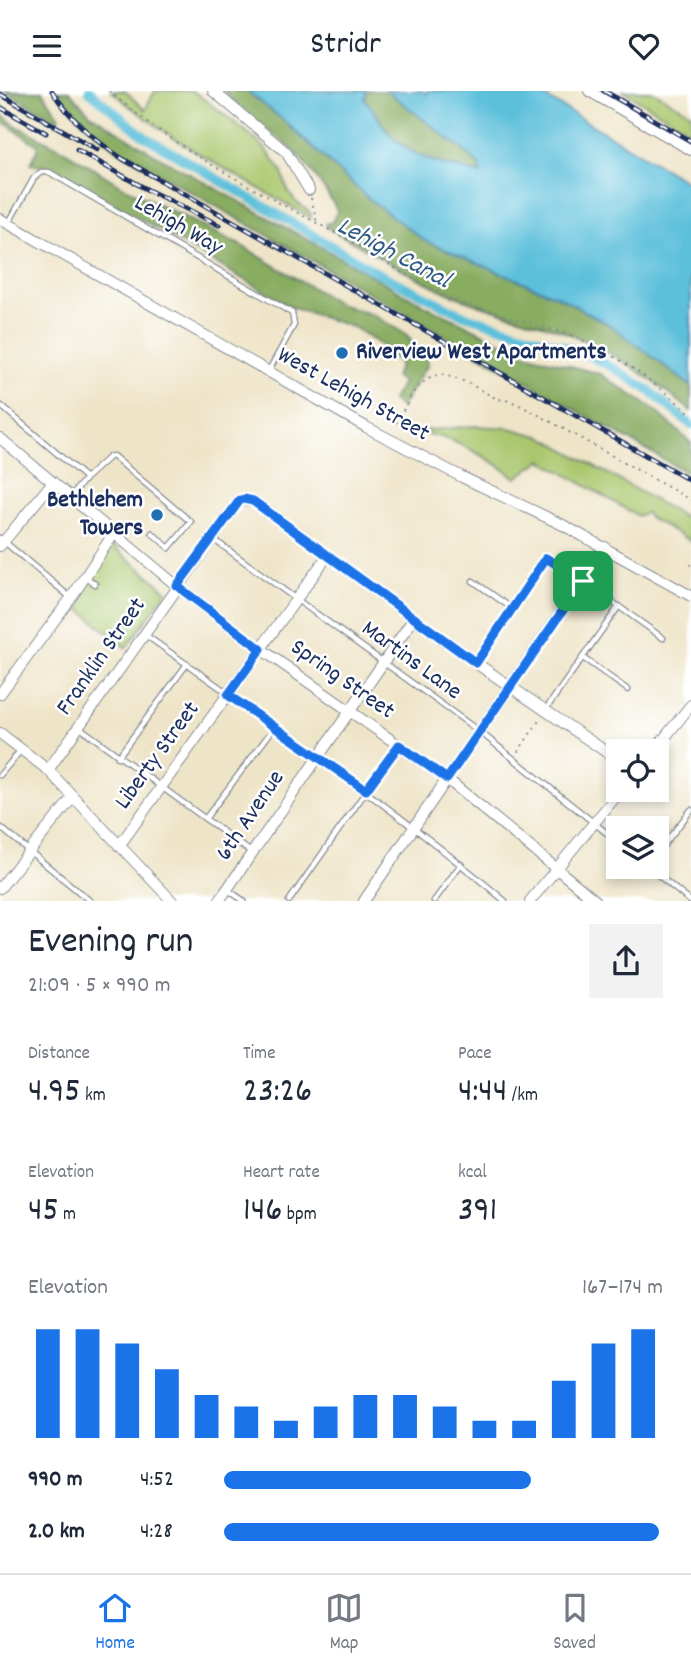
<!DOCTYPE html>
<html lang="en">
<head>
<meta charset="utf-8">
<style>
	body { margin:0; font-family:Dekko,sans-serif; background:#f2f2f3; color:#1f2937; height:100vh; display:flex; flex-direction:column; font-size:26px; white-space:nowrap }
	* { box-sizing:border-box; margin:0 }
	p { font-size:23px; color:#747a83 }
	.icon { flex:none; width:38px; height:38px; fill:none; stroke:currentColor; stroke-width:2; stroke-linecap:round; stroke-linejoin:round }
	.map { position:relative; height:810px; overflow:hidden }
	.side { display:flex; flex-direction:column; background:#fff; flex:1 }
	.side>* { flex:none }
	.controls { position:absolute; left:606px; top:648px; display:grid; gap:14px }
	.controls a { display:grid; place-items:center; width:63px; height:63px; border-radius:0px; background:#fff; box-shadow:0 4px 10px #0003; font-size:35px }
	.pin { position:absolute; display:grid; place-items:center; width:60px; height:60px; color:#fff; margin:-30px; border-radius:14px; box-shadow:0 4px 10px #0006 }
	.round { display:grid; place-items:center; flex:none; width:74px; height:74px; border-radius:0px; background:#f2f2f3 }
	.headline { display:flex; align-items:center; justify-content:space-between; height:119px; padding:0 28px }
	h1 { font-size:38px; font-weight:600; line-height:52px }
	.figures { display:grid; grid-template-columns:repeat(3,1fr); gap:10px; height:119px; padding:7px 28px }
	.figures div { display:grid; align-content:center }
	.figures b { font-size:35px; font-weight:600 }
	.figures small { font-size:19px; font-weight:400 }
	.figures p { font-size:19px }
	.chart { height:196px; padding:14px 28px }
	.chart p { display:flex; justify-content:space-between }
	.chart svg { width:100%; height:126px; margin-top:7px; stroke:#1a73e8; stroke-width:6 }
	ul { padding:0 28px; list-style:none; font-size:23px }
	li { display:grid; grid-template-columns:112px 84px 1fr; align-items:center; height:52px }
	li i { height:18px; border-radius:9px; background:#1a73e8 }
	header { display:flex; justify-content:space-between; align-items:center; height:91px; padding:0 28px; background:#fff; font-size:32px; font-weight:600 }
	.tabs { display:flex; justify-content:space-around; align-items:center; height:98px; border-top:2px solid #e0e1e3; background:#fff; font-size:19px; color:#747a83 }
	.tabs a { display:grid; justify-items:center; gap:4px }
	.tabs .active { color:#1a73e8 }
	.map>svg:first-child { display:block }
	.green { fill:#abc76e; stroke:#637b66; stroke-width:2 }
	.forest { fill:#88ac61; stroke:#526e60; stroke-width:2 }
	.water { fill:#5dc0db; stroke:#3c789c; stroke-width:2 }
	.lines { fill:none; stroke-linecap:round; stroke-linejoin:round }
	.canal { stroke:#5dc0db; stroke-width:9 }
	.lane-casing { stroke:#848a92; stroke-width:7 }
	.street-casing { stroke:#848a92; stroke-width:12 }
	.path { stroke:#848a92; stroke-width:2; stroke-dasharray:2 5; stroke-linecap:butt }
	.lane { stroke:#fff; stroke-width:4.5 }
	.street { stroke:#fff; stroke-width:10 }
	.rail-casing { stroke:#1b2f5e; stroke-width:5 }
	.rail { stroke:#fff; stroke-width:2.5; stroke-dasharray:8; stroke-linecap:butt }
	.route-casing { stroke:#fff; stroke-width:14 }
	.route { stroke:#1a73e8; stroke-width:9 }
	.poi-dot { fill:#1f6fb2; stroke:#fff; stroke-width:2.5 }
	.labels { text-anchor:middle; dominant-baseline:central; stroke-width:5; stroke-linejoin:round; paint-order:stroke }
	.street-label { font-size:24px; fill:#1b2f5e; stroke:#fff }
	.poi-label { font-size:24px; font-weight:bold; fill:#1b2f5e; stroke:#fff; text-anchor:start }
	.water-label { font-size:26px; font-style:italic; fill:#2f5a84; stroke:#fff }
</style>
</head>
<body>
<header><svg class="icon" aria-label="menu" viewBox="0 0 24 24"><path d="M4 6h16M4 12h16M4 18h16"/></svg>Stridr<svg class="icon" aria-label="heart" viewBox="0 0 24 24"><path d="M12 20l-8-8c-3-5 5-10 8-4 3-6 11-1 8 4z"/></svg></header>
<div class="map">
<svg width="691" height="810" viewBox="0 0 691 810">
	<rect width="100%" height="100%" fill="#fff"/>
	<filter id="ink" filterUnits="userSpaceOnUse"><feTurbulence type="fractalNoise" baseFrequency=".0143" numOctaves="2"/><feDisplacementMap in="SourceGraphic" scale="14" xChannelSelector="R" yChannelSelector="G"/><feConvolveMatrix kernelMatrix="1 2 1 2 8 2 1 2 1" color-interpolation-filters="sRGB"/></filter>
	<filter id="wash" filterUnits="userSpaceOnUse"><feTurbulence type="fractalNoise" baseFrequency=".00686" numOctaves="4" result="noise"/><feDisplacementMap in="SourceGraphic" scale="28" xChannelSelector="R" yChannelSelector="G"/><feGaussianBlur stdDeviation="1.57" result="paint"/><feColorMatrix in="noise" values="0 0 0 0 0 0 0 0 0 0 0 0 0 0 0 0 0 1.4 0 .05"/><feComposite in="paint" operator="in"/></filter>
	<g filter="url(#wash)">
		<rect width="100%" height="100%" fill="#eee4c7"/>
		<path class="green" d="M111,0H125L145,19L155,0H193L243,38L263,55L281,79L288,100L296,111L310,121L311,127C243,88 171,51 111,0Z
			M623,0H652L691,22V40Z
			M476,335L509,337L543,346L691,430V450L650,427L646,422L638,425L541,369L516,387C494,370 451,344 423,343L419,340Z
			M112,454L167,500L126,557L73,512Z"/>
		<path class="forest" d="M4,0H42L60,26L55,28Z
			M58,0H69L89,22L156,64L428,216L529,264L600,283L656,320L691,352V384L115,58L81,29Z
			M224,0H247L283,29L369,108L425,150L559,206L612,235L691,295V320C650,286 610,258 560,239C522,225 481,217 444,200C404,181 365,157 326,136V133L332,131L338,120C324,97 308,72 287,54C266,36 241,22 224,0Z
			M366,0H387L468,63L479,74L482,83C449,75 409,68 387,40C379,29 374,18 364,9Z
			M0,23L20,37L58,56L122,95L242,155L339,213L373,224L405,243L427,268V276L423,280L401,317L392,309L403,291L395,286L400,273L389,260L355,237L291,216L54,78L31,73L39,55L0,29Z"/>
		<path class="water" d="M247,0H366L365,9C374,18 379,29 387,40C409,68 449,75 481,83L479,74L468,63L387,0H422L427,3V0H535L691,93V295L612,235L559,206L425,150L369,108L283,29Z"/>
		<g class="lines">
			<path class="canal" d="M89,0L144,45L378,182L463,224L577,259L612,276L647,298L691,334"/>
		</g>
	</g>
	<g filter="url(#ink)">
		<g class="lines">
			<g class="lane-casing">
				<path id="lane" d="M8,133L34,87L41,81H49L292,222L294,234L268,281
					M0,314L86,387L71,405
					M86,387L109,366L113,365L191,431L169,457L152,442
					M0,447L70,506
					M213,448L480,641L618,751
					M86,486L95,493
					M473,490L513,518
					M144,543C267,630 391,714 505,810
					M583,567L628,599
					M477,571L546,467L583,490L663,547
					M546,618L619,515
					M79,636L251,761
					M118,666L187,573
					M0,684L21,659
					M205,728L274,637
					M0,736L90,810
					M656,764L691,719
					M647,775L690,810
					M228,799L244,810
					M289,810L398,655
					M434,810L461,773"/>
			</g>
			<g class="street-casing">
				<path id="street" d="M213,0L286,61L309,99
					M589,0L691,59
					M0,128L366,336L462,386L563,434L691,505
					M0,347L177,495L261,558L447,688L596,810
					M0,455L53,391
					M0,603L71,507L114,442
					M0,642L48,679L172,810
					M654,660L691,614
					M48,679L240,409L253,410L476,572L618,669
					M119,755L328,464
					M0,797L73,706
					M219,810L414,527
					M364,810L605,456
					M530,810L622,698"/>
			</g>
			<path class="path" d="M109,0C177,60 263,103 343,146C377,165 410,188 445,204C484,221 526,230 567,243C614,260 654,291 691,323
				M311,107L317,132
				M396,332C410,309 412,291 441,283L466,291L497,308L511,310L537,323L691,409
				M690,474H691
				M518,661L540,628"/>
			<use href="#lane" class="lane"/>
			<use href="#street" class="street"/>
			<g class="rail-casing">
				<path id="rail" d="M52,0C71,29 95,50 123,68L691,390
					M604,0L691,50
					M0,3L97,59
					M0,16L46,42
					M77,59L148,99L219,134"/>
			</g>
			<use href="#rail" class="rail"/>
		</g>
	</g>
	<g class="lines" filter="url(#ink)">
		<g class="route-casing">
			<path id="route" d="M244,408L253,410L476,572L546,467L583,490L447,688L399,654L366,699L228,604L261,558L177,495L240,409Z"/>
		</g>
		<use href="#route" class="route"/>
	</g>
	<g class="poi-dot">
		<circle cx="342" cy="262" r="7"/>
		<circle cx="157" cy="424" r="7"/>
	</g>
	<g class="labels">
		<g class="street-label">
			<text transform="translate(178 135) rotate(30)">Lehigh Way</text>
			<text transform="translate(353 304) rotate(29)">West Lehigh Street</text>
			<text transform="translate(102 566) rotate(-55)">Franklin Street</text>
			<text transform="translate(411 570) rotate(36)">Martins Lane</text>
			<text transform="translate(342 589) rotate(35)">Spring Street</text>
			<text transform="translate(158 665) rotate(-54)">Liberty Street</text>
			<text transform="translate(251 725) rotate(-56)">6th Avenue</text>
		</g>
		<g class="poi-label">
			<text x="356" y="262">Riverview West Apartments</text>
			<text x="143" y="410" text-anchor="end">Bethlehem<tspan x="143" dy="28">Towers</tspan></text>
		</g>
		<g class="water-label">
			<text transform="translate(393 163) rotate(28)">Lehigh Canal</text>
		</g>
	</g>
</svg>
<div class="controls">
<a><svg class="icon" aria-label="locate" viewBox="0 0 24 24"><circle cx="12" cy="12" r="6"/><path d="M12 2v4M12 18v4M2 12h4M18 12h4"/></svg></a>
<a><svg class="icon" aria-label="layers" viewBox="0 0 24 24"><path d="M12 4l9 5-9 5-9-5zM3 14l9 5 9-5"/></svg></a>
</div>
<div class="pin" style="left:583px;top:490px;background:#1e9e55"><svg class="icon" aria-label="arrive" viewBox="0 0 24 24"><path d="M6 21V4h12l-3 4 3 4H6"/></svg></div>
</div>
<section class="side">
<div class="headline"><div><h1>Evening run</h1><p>21:09 · 5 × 990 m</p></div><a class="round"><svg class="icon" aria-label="share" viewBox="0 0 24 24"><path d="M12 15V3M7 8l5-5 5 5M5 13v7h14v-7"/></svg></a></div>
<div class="figures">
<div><p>Distance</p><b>4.95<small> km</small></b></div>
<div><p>Time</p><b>23:26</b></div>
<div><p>Pace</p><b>4:44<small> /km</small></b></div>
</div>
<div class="figures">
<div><p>Elevation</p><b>45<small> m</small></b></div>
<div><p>Heart rate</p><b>146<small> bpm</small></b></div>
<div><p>kcal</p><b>391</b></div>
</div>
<div class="chart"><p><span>Elevation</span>167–174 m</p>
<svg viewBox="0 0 160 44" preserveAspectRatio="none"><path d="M5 44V6M15 44V6M25 44V11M35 44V20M45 44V29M55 44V33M65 44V38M75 44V33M85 44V29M95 44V29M105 44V33M115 44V38M125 44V38M135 44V24M145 44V11M155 44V6"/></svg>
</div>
<ul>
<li><b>990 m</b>4:52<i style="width:70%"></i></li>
<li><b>2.0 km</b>4:28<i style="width:99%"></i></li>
</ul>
</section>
<nav class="tabs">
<a class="active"><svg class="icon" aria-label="home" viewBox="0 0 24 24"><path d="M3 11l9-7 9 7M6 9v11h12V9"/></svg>Home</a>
<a><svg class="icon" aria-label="map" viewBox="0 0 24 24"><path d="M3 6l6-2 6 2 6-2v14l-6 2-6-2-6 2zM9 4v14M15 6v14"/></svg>Map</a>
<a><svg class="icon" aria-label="saved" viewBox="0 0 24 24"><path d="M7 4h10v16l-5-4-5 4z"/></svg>Saved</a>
</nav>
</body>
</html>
